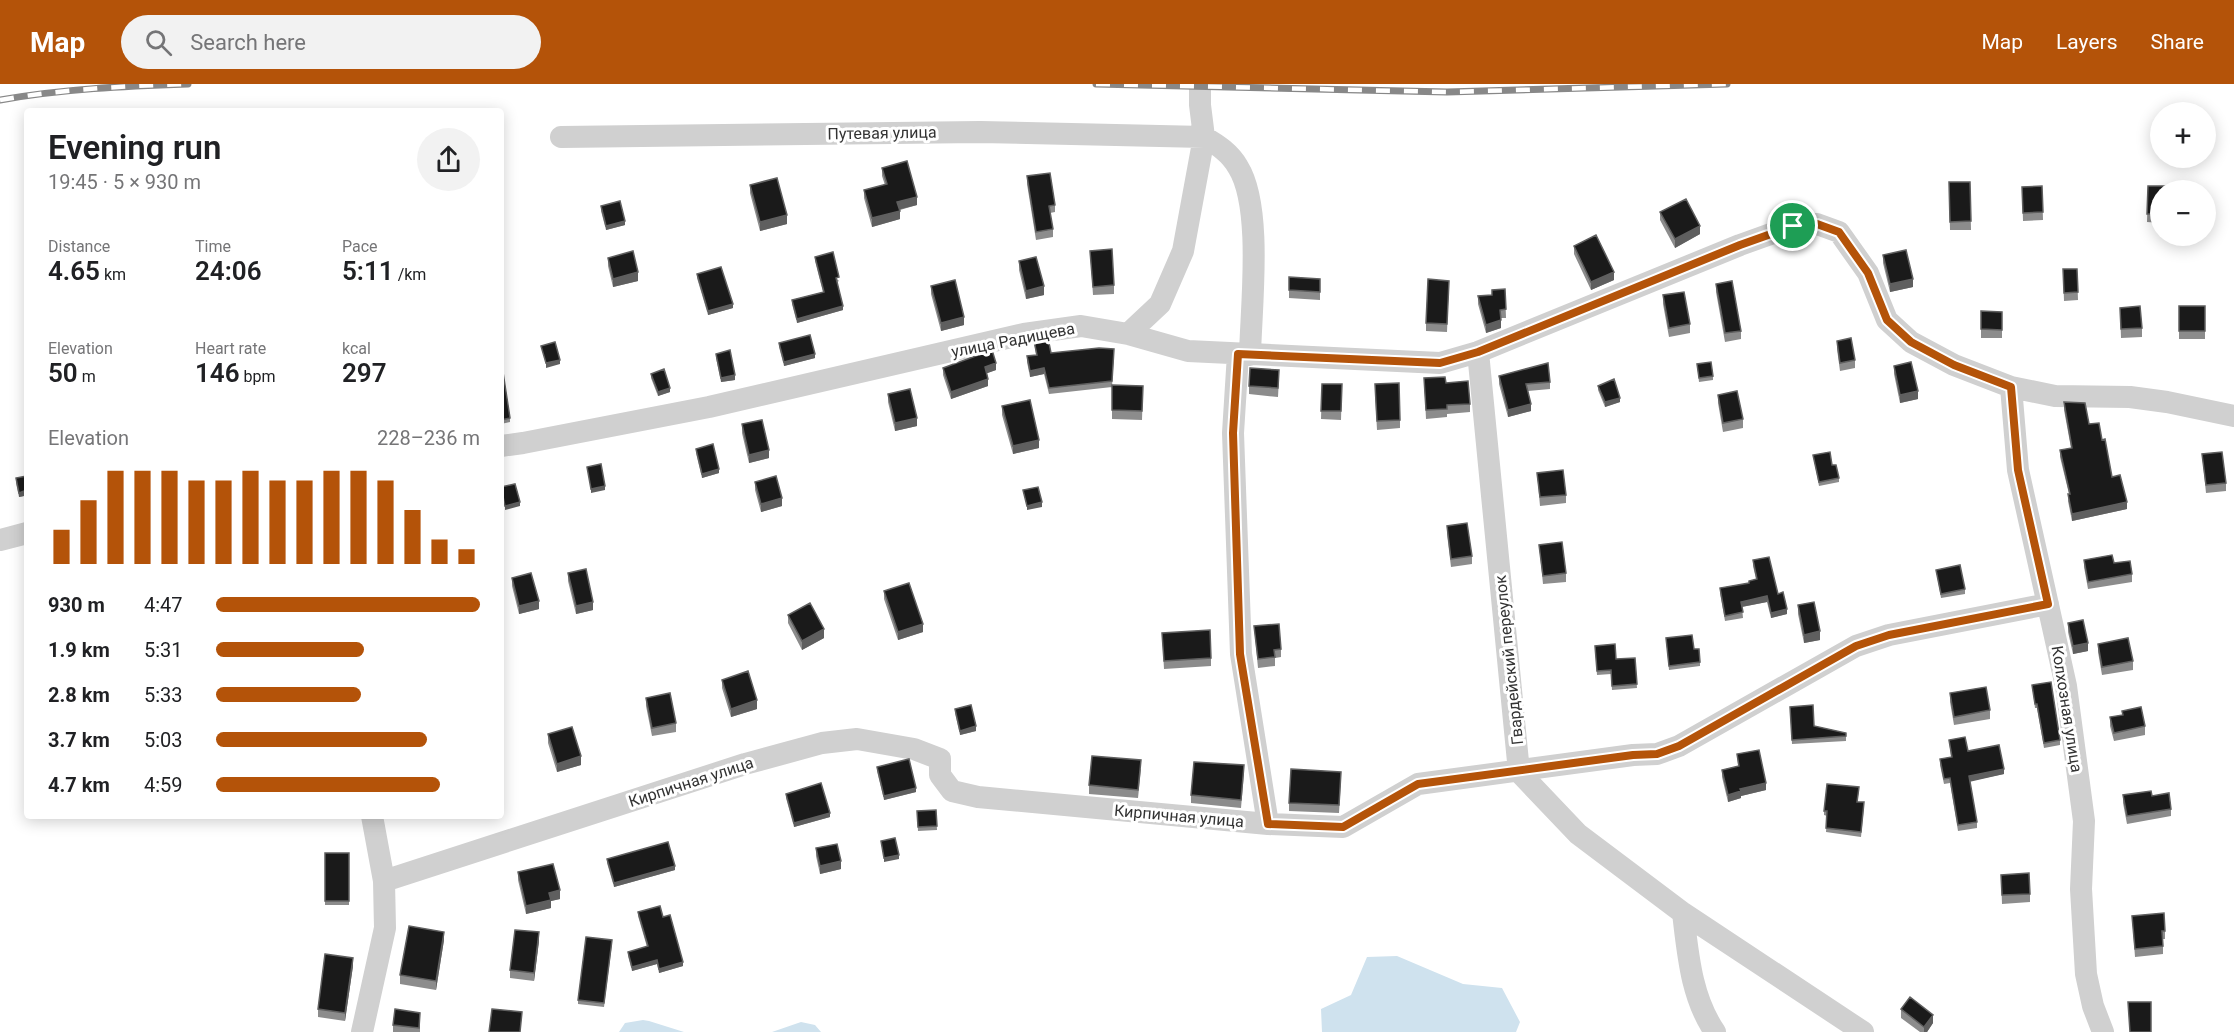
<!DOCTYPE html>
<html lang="en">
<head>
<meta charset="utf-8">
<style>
	body { margin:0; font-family:Roboto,sans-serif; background:#f2f2f2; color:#202124; height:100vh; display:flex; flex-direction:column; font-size:22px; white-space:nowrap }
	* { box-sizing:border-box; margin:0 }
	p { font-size:20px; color:#757577 }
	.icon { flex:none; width:33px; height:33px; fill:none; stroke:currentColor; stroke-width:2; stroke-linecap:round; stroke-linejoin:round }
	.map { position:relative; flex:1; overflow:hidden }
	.drawer { position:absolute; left:24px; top:24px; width:480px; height:711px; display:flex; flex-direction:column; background:#fff; border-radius:6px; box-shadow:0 3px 15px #0003 }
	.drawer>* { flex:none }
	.tools { position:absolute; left:2150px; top:18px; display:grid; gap:12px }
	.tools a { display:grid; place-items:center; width:66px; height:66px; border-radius:50%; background:#fff; box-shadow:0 3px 15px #0003; font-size:30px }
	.pin { position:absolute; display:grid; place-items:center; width:51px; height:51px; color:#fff; margin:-26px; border:3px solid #fff; border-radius:50%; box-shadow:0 2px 6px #0007 }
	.round { display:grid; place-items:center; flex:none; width:63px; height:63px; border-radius:32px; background:#f2f2f2 }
	.summary { display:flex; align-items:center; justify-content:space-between; height:102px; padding:0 24px }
	h1 { font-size:33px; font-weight:600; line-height:45px }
	.metrics { display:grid; grid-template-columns:repeat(3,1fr); gap:9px; height:102px; padding:6px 24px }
	.metrics div { display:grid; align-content:center }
	.metrics b { font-size:26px; font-weight:600 }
	.metrics small { font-size:16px; font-weight:400 }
	.metrics p { font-size:16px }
	.chart { height:168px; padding:12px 24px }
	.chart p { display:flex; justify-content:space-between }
	.chart svg { width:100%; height:108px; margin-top:6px; stroke:#b45309; stroke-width:6 }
	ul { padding:0 24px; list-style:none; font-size:20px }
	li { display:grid; grid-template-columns:96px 72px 1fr; align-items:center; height:45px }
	li i { height:15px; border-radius:8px; background:#b45309 }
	header { display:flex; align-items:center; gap:36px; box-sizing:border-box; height:84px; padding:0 30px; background:#b45309; color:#fff }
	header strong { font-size:28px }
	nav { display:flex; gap:33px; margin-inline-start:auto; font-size:21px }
	.search { width:420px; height:54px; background:#f2f2f2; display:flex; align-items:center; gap:15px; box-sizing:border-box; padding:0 21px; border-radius:33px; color:#757577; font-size:22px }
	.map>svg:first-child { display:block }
	.water { fill:#cfe2ee }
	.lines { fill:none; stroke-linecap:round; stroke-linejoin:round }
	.minor { stroke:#d0d0d0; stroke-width:22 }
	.rail-casing { stroke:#888; stroke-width:7 }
	.rail { stroke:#fff; stroke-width:4.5; stroke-dasharray:14; stroke-linecap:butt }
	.wall { fill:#8c8c8c }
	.shaded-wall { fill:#5f5f5f }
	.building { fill:#1a1a1a; stroke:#5f5f5f; stroke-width:1.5 }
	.route-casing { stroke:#fff; stroke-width:12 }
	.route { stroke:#b45309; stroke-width:8 }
	.labels { text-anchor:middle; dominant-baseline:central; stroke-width:6; stroke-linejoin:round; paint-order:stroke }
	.street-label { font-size:16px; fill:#333; stroke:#fff }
</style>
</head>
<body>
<header>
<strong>Map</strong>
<div class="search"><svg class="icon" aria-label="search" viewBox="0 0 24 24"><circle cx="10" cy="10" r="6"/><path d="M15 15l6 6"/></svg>Search here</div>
<nav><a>Map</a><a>Layers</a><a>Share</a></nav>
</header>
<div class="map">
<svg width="2234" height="948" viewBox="0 0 2234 948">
	<rect width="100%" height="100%" fill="#fff"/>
	<path class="water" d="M1397,872L1463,900L1502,904L1520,938L1516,948H1322L1321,925L1351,911L1367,873Z
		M643,936L649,937L684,948H619L625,939Z
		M801,938L815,941L821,948H772Z"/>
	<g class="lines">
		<path class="minor" d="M561,53L980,48L1204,53C1218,61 1230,69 1238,83C1263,123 1251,223 1250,271
			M1128,250L1160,220L1183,167L1204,53L1200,21V0
			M1478,268L1519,688L1578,750L1683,829C1688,870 1691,913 1715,948
			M1238,270L1233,349L1241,570L1268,740
			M2011,303L2018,386L2066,602L2084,737L2081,805L2086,890L2093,922L2103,948
			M501,362L523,359L709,323L1024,250L1081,242L1128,250L1188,267L1440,279L1478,268L1740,161L1793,142L1817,140L1839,148L1868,189L1887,236L1911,258L1954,281L2011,303L2055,312L2130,313L2167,318L2234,332
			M0,456L27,449
			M384,797L745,680L822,659L857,655L914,665L940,675V691L952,707L978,713L1268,740L1343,743L1418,700L1633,671L1657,670L1679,662L1856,562L1889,551L2048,520
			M1683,829L1863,948
			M362,948L385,844L384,797L372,732"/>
		<g class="rail-casing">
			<path id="rail" d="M1096,0L1447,8L1727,0
				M0,16C62,5 125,2 188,0"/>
		</g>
		<use href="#rail" class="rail"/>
	</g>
	<path class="wall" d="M882,84L917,121L900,126V135L872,143L864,114V106L885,101L882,92Z
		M1027,92L1055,121V128L1050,129L1053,145V153L1036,156L1027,100Z
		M1949,98H1970L1971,146H1950Z
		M750,101L787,140L760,147L750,109Z
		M2042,102L2043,136L2023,137L2022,103Z
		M2148,102L2160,106V139L2147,138Z
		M601,122L625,141L606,146L601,127Z
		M1660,128L1700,150L1675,164L1660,136Z
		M1574,162L1614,196L1591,206L1574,170Z
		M1090,167L1114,201V210L1093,211Z
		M1883,171L1913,203L1890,208L1883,179Z
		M815,173L839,197L837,198L843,226L797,239L792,220V216L823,208L815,177Z
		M608,174L638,197L613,203L608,182Z
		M1019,177L1044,211L1026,215L1019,186Z
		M2063,185H2077L2078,216L2064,217Z
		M697,190L733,224L708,231L697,194Z
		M1289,193L1320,195V216L1289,214Z
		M1449,197L1447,248L1426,247V239Z
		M1716,200L1741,247V255L1725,258L1716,208Z
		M931,202L964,241L941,247L931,210Z
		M1505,205L1506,234H1500L1501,244L1486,249L1478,220V212L1492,211Z
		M1663,211L1690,240V249L1669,253L1663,220Z
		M2179,222H2205V255H2179Z
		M2120,224L2142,244V253L2121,254Z
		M1981,227L2002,228V254H1981Z
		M1034,257L1051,269L1114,271L1112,303L1049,310L1044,290L1030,293L1027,278V272L1036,271Z
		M1837,257L1855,276V284L1840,287L1837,265Z
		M779,259L815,274L784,282L779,263Z
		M716,270L735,296L721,298L716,274Z
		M501,275L510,334V338L501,340Z
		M1697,280L1713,292V296L1699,298Z
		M1894,282L1918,315L1900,319L1894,290Z
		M943,284L996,286L987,289L988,302L951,315L943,291Z
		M651,290L670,308L658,312L651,294Z
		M1499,292L1550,298V305L1528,307L1531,327L1508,333L1499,300Z
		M1279,294L1278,313L1249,310V302Z
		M1424,294L1446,299L1470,320V328L1447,330V333L1426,335Z
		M1322,300H1342L1341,336L1321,335Z
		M1112,301L1143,302L1142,336L1112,335Z
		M1598,302L1620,318L1605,323L1598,306Z
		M1375,309L1400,336V344L1377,346Z
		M888,310L917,342L895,347L888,318Z
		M1718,311L1743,335V344L1723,348L1718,319Z
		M2064,318L2089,340L2102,356L2112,393L2127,425L2072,437L2068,417L2069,410L2060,373V366L2071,364L2064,326Z
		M1002,322L1039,364L1013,370L1002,331Z
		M742,340L769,374L749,379L742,349Z
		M696,365L719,389L702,394L696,369Z
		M2202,370L2226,399V407L2206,409Z
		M1813,371L1832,381L1839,394V398L1819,402Z
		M1537,389L1566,411V419L1540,422Z
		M27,392V423L24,412L19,413L16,399V394Z
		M755,398L782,422L761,428L755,406Z
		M1447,442L1472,472V480L1451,483L1447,450Z
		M1539,461L1566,489V498L1543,500Z
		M1753,476L1778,510L1787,530L1771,534L1767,518L1742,523L1743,534L1725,537L1720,509V504L1749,499L1756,495L1753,482Z
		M2084,476L2132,490V498L2088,505L2084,483Z
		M1936,486L1965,505V510L1941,514Z
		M568,489L593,526L576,530L568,497Z
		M512,494L539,525L519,530L512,502Z
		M884,507L923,548L898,556L884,515Z
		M1798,521L1820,556L1804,559L1798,530Z
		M788,531L824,554L802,566L788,539Z
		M2068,539L2088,567L2073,570L2068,548Z
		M1254,542L1281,565V573L1275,574V582L1258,584Z
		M1162,549L1211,574V582L1164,585Z
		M1666,554L1694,565L1700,578V582L1669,586Z
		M2098,560L2133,577V586L2102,591L2098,568Z
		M1595,562L1616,575L1635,574L1637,604L1612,606L1611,590L1597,591Z
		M722,596L757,625L731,633L722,604Z
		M2032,601L2060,656V661L2044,664L2037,624H2035Z
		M1950,609L1990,626V635L1954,641L1950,618Z
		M646,614L676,639V648L652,652L646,622Z
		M1790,623L1814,642L1846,649V657L1792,660Z
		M955,625L976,647L960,651L955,629Z
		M2122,627L2145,642V651L2114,657L2110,642V633L2122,631Z
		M548,650L581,681L557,688L548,659Z
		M1949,656L2004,690L1970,697L1977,738V744L1958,747L1950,699L1944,700L1940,681V675L1951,673Z
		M1737,670L1766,706L1741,712V714L1728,718L1722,693V686L1738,682Z
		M877,683L916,708L884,716L877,687Z
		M1141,685L1138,714L1089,710V701Z
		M1244,689L1241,724L1191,719V711Z
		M1341,696L1339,729L1289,727V719Z
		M1859,707L1857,718L1864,723L1861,753L1826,748L1827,732L1824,731V727Z
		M786,710L830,733L794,743L786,714Z
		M2123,711L2152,712L2171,725V732L2127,740L2123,719Z
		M936,726L937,746L918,747L917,727Z
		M816,764L841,785L820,790L816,772Z
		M325,769H349V821H325Z
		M607,775L675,786L614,803L607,779Z
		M518,788L560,815L551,817V824L526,830L518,796Z
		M2001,791L2030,810V818L2002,820Z
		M638,828L663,833L683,882L659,889L657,880L632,887L628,872V868L647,863L638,832Z
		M2132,832L2165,847V855H2163V870L2135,873Z
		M444,856L436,906L400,900V891Z
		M539,857L534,897L510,894V886Z
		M612,860L604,923L578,920V916Z
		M353,882L345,937L318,933V925Z
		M1901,925L1933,939L1927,948H1920L1901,934Z
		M420,938V948H393V941Z"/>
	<path class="shaded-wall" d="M917,113V121L897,126V118Z
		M900,127V135L872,143V134Z
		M787,131V140L760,147V138Z
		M625,137V141L606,146V142Z
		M1700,142V150L1675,164V155Z
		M638,188V197L613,203V195Z
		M1614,188V196L1591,206V198Z
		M1913,195V203L1890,208V200Z
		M1044,202V211L1026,215V207Z
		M733,220V224L708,231V227Z
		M843,222V226L797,239V235Z
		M964,233V241L941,247V239Z
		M1501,236V244L1486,249V241Z
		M815,270V274L784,282V278Z
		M560,276V280L546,284V279Z
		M996,279V286L985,290V283Z
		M1044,284V290L1030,293V287Z
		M735,291V296L721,298V294Z
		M988,295V302L951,315V308Z
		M670,304V308L658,312V308Z
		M1918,307V315L1900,319V311Z
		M1620,314V318L1605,323V318Z
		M1531,320V327L1508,333V326Z
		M917,334V342L895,347V339Z
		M1039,356V364L1013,370V362Z
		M769,366V374L749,379V371Z
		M719,385V389L702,394V390Z
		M605,402V406L591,409V405Z
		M24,407V412L19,413V409Z
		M782,414V422L761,428V420Z
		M520,418V422L505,426V422Z
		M1042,418V423L1027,426V422Z
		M2127,418V425L2072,437V430Z
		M1767,512V518L1741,523V518Z
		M539,517V525L519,530V522Z
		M593,518V526L576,530V522Z
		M1787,525V530L1771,534V529Z
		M923,540V548L898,556V548Z
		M824,545V554L802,566V557Z
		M1820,547V556L1804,559V551Z
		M2088,559V567L2073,570V562Z
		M757,616V625L731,633V625Z
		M976,642V647L960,651V647Z
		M581,672V681L557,688V680Z
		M2004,685V690L1969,698V692Z
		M1766,699V706L1741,712V714L1728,718V711L1740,705Z
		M916,704V708L884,716V712Z
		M830,729V733L794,743V739Z
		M899,771V775L884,778V774Z
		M841,777V785L820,790V782Z
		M675,782V786L614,803V799Z
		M560,806V815L551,817V824L526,830V822L549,809Z
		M444,848V856L436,906V897Z
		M539,848V857L534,897V889Z
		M353,874V882L345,937V929Z
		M657,876V880L632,887V883Z
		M683,878V882L659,889V885Z
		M1933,931V939L1927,948H1924V943Z"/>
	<path class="building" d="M907,77L917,113L897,118L900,127L872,134L864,106L887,100L882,84Z
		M1050,89L1055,121L1049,122L1053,145L1036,148L1027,92Z
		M777,94L787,131L760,138L750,101Z
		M1949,98H1970L1971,137L1950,138Z
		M2042,102L2043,128L2023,129L2022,103Z
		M2148,102H2169L2168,106H2160V130H2147Z
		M1686,115L1700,142L1675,155L1660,128Z
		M620,117L625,137L606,142L601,122Z
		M1596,151L1614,188L1591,198L1574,162Z
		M1112,165L1114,201L1093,203L1090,167Z
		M1906,166L1913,195L1890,200L1883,171Z
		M633,167L638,188L613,195L608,174Z
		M833,168L839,193L836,194L843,222L797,235L792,216L824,208L815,173Z
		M1036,173L1044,202L1026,207L1019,177Z
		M721,183L733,220L708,227L697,190Z
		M2063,185H2077L2078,208L2064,209Z
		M1289,193L1320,195V208L1289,206Z
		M1428,195L1449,197L1447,240L1426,239Z
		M955,196L964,233L941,239L931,202Z
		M1732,197L1741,247L1725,249L1716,200Z
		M1505,205L1506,225L1500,226L1501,236L1486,241L1478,212L1492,211V206Z
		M1684,208L1690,240L1669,244L1663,211Z
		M2140,222L2142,244L2121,245L2120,224Z
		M2179,222H2205V247H2179Z
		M1981,227L2002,228V246L1981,245Z
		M810,251L815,270L784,278L779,259Z
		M1048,254L1051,269L1099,264L1114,265L1112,297L1049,304L1044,284L1030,287L1027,272L1037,271L1034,257Z
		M1851,254L1855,276L1840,279L1837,257Z
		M555,258L560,276L546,279L541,262Z
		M730,266L735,291L721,294L716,270Z
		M992,266L996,279L985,283L988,295L951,308L943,284Z
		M501,275L510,334L501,336Z
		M1711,278L1713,292L1699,294L1697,280Z
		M1911,278L1918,307L1900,311L1894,282Z
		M1548,279L1550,298L1526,300L1531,320L1508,326L1499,292Z
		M1250,284L1279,286L1278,304L1249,302Z
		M664,285L670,304L658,308L651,290Z
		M1445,293L1446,299L1468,297L1470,320L1447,321V325L1426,326L1424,294Z
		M1614,295L1620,314L1605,318L1598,302Z
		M1399,299L1400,336L1377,337L1375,300Z
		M1322,300H1342L1341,327H1321Z
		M1112,301L1143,302L1142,327L1112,326Z
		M910,305L917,334L895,339L888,310Z
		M1737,307L1743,335L1723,339L1718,311Z
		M1030,316L1039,356L1013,362L1002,322Z
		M2064,318L2085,319L2089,340L2099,339L2102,356L2105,355L2112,393L2120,391L2127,418L2072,430L2068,410H2070L2060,366L2072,364Z
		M762,336L769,366L749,371L742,340Z
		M713,360L719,385L702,390L696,365Z
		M1830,368L1832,381H1836L1839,394L1819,398L1813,371Z
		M2222,368L2226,399L2206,401L2202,370Z
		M601,380L605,402L591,405L587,383Z
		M1563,386L1566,411L1540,413L1537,389Z
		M27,392V419L24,407L19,409L16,394Z
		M776,392L782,414L761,420L755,398Z
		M515,400L520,418L505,422L501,403Z
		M1038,403L1042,418L1027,422L1023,406Z
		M1467,439L1472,472L1451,475L1447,442Z
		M1562,458L1566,489L1543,492L1539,461Z
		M2112,471L2114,479L2130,477L2132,490L2088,498L2084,476Z
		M1769,473L1778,510L1783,508L1787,525L1771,529L1767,512L1741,518L1743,528L1725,532L1720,504L1749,499V497L1757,495L1753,476Z
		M1960,481L1965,505L1941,510L1936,486Z
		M586,485L593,518L576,522L568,489Z
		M531,489L539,517L519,522L512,494Z
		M909,499L923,540L898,548L884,507Z
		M1814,518L1820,547L1804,551L1798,521Z
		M810,519L824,545L802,557L788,531Z
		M2083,536L2088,559L2073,562L2068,539Z
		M1279,540L1281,565L1274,566L1275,573L1258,575L1254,542Z
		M1210,546L1211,574L1164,577L1162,549Z
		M1692,551L1694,565H1699L1700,578L1669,582L1666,554Z
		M2128,554L2133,577L2102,583L2098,560Z
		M1615,560L1616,575L1635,574L1637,600L1612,602L1611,586L1597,587L1595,562Z
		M748,587L757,616L731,625L722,596Z
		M2051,598L2060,656L2044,659L2037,620H2035L2032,601Z
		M1986,603L1990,626L1954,633L1950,609Z
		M670,609L676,639L652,644L646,614Z
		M971,621L976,642L960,647L955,625Z
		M1813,621L1814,642L1846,649V652L1792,656L1790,623Z
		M2141,623L2145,642L2114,649L2110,633L2123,631L2122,627Z
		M572,643L581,672L557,680L548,650Z
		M1965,653L1968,667L1999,661L2004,685L1969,692L1977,738L1958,741L1950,694L1944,695L1940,675L1952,673L1949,656Z
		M1759,666L1766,699L1740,705L1741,707L1728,711L1722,686L1739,682L1737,670Z
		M1092,672L1141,676L1138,706L1089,701Z
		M909,675L916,704L884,712L877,683Z
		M1194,678L1244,681L1241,716L1191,711Z
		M1291,685L1341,688L1339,721L1289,719Z
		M821,699L830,729L794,739L786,710Z
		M1827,700L1859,703L1857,718H1864L1861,748L1826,744L1827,727H1824Z
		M2151,707L2152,712L2169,709L2171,725L2127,732L2123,711Z
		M936,726L937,742L918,743L917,727Z
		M895,754L899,771L884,774L881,757Z
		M668,758L675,782L614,799L607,775Z
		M837,760L841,777L820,782L816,764Z
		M325,769H349V817H325Z
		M553,780L560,806L549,809L551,816L526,822L518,788Z
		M2029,789L2030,810L2002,811L2001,791Z
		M660,822L663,833L670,831L683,878L659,885L657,876L632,883L628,868L648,862L638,828Z
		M2164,829L2165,847H2162L2163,862L2135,865L2132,832Z
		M409,842L444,848L436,897L400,891Z
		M515,846L539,848L534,889L510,886Z
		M586,853L612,856L604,919L578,916Z
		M325,870L353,874L345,929L318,925Z
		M1910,913L1933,931L1924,943L1901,925Z
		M2128,918H2151V948H2130Z
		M395,925L420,929L419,944L393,941Z
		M492,925L522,928L520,948H489Z"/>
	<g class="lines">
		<g class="route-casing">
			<path id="route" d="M1817,140L1839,148L1868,189L1887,236L1911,258L1954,281L2011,303L2018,386L2048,520L1889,551L1856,562L1679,662L1657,670L1633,671L1418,700L1343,743L1268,740L1240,570L1233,349L1238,270L1440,279L1478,268L1740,161L1793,142Z"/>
		</g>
		<use href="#route" class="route"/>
	</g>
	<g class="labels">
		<g class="street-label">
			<text transform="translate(882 49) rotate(-1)">Путевая улица</text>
			<text transform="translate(1013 256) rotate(-11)">улица Радищева</text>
			<text transform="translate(1509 576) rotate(-96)">Гвардейский переулок</text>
			<text transform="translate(2067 625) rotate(81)">Колхозная улица</text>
			<text transform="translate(691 698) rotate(-18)">Кирпичная улица</text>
			<text transform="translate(1179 732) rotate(5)">Кирпичная улица</text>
		</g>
	</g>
</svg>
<div class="tools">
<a>+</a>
<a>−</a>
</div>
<div class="pin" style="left:1793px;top:142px;background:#1e9e55"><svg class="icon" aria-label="arrive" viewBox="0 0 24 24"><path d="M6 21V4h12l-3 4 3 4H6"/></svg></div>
<section class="drawer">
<div class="summary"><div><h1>Evening run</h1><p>19:45 · 5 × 930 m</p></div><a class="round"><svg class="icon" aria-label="share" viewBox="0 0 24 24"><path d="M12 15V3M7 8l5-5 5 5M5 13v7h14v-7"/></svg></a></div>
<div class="metrics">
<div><p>Distance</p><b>4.65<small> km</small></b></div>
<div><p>Time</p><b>24:06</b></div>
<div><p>Pace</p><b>5:11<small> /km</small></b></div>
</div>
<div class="metrics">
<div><p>Elevation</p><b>50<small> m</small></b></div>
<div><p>Heart rate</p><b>146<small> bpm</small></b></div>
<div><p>kcal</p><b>297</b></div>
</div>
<div class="chart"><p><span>Elevation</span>228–236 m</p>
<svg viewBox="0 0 160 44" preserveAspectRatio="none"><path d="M5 44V30M15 44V18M25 44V6M35 44V6M45 44V6M55 44V10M65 44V10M75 44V6M85 44V10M95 44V10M105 44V6M115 44V6M125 44V10M135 44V22M145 44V34M155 44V38"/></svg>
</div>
<ul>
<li><b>930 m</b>4:47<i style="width:100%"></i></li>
<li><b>1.9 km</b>5:31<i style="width:56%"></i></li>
<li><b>2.8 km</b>5:33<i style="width:55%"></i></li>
<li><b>3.7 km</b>5:03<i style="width:80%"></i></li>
<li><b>4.7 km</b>4:59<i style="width:85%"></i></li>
</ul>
</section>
</div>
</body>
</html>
